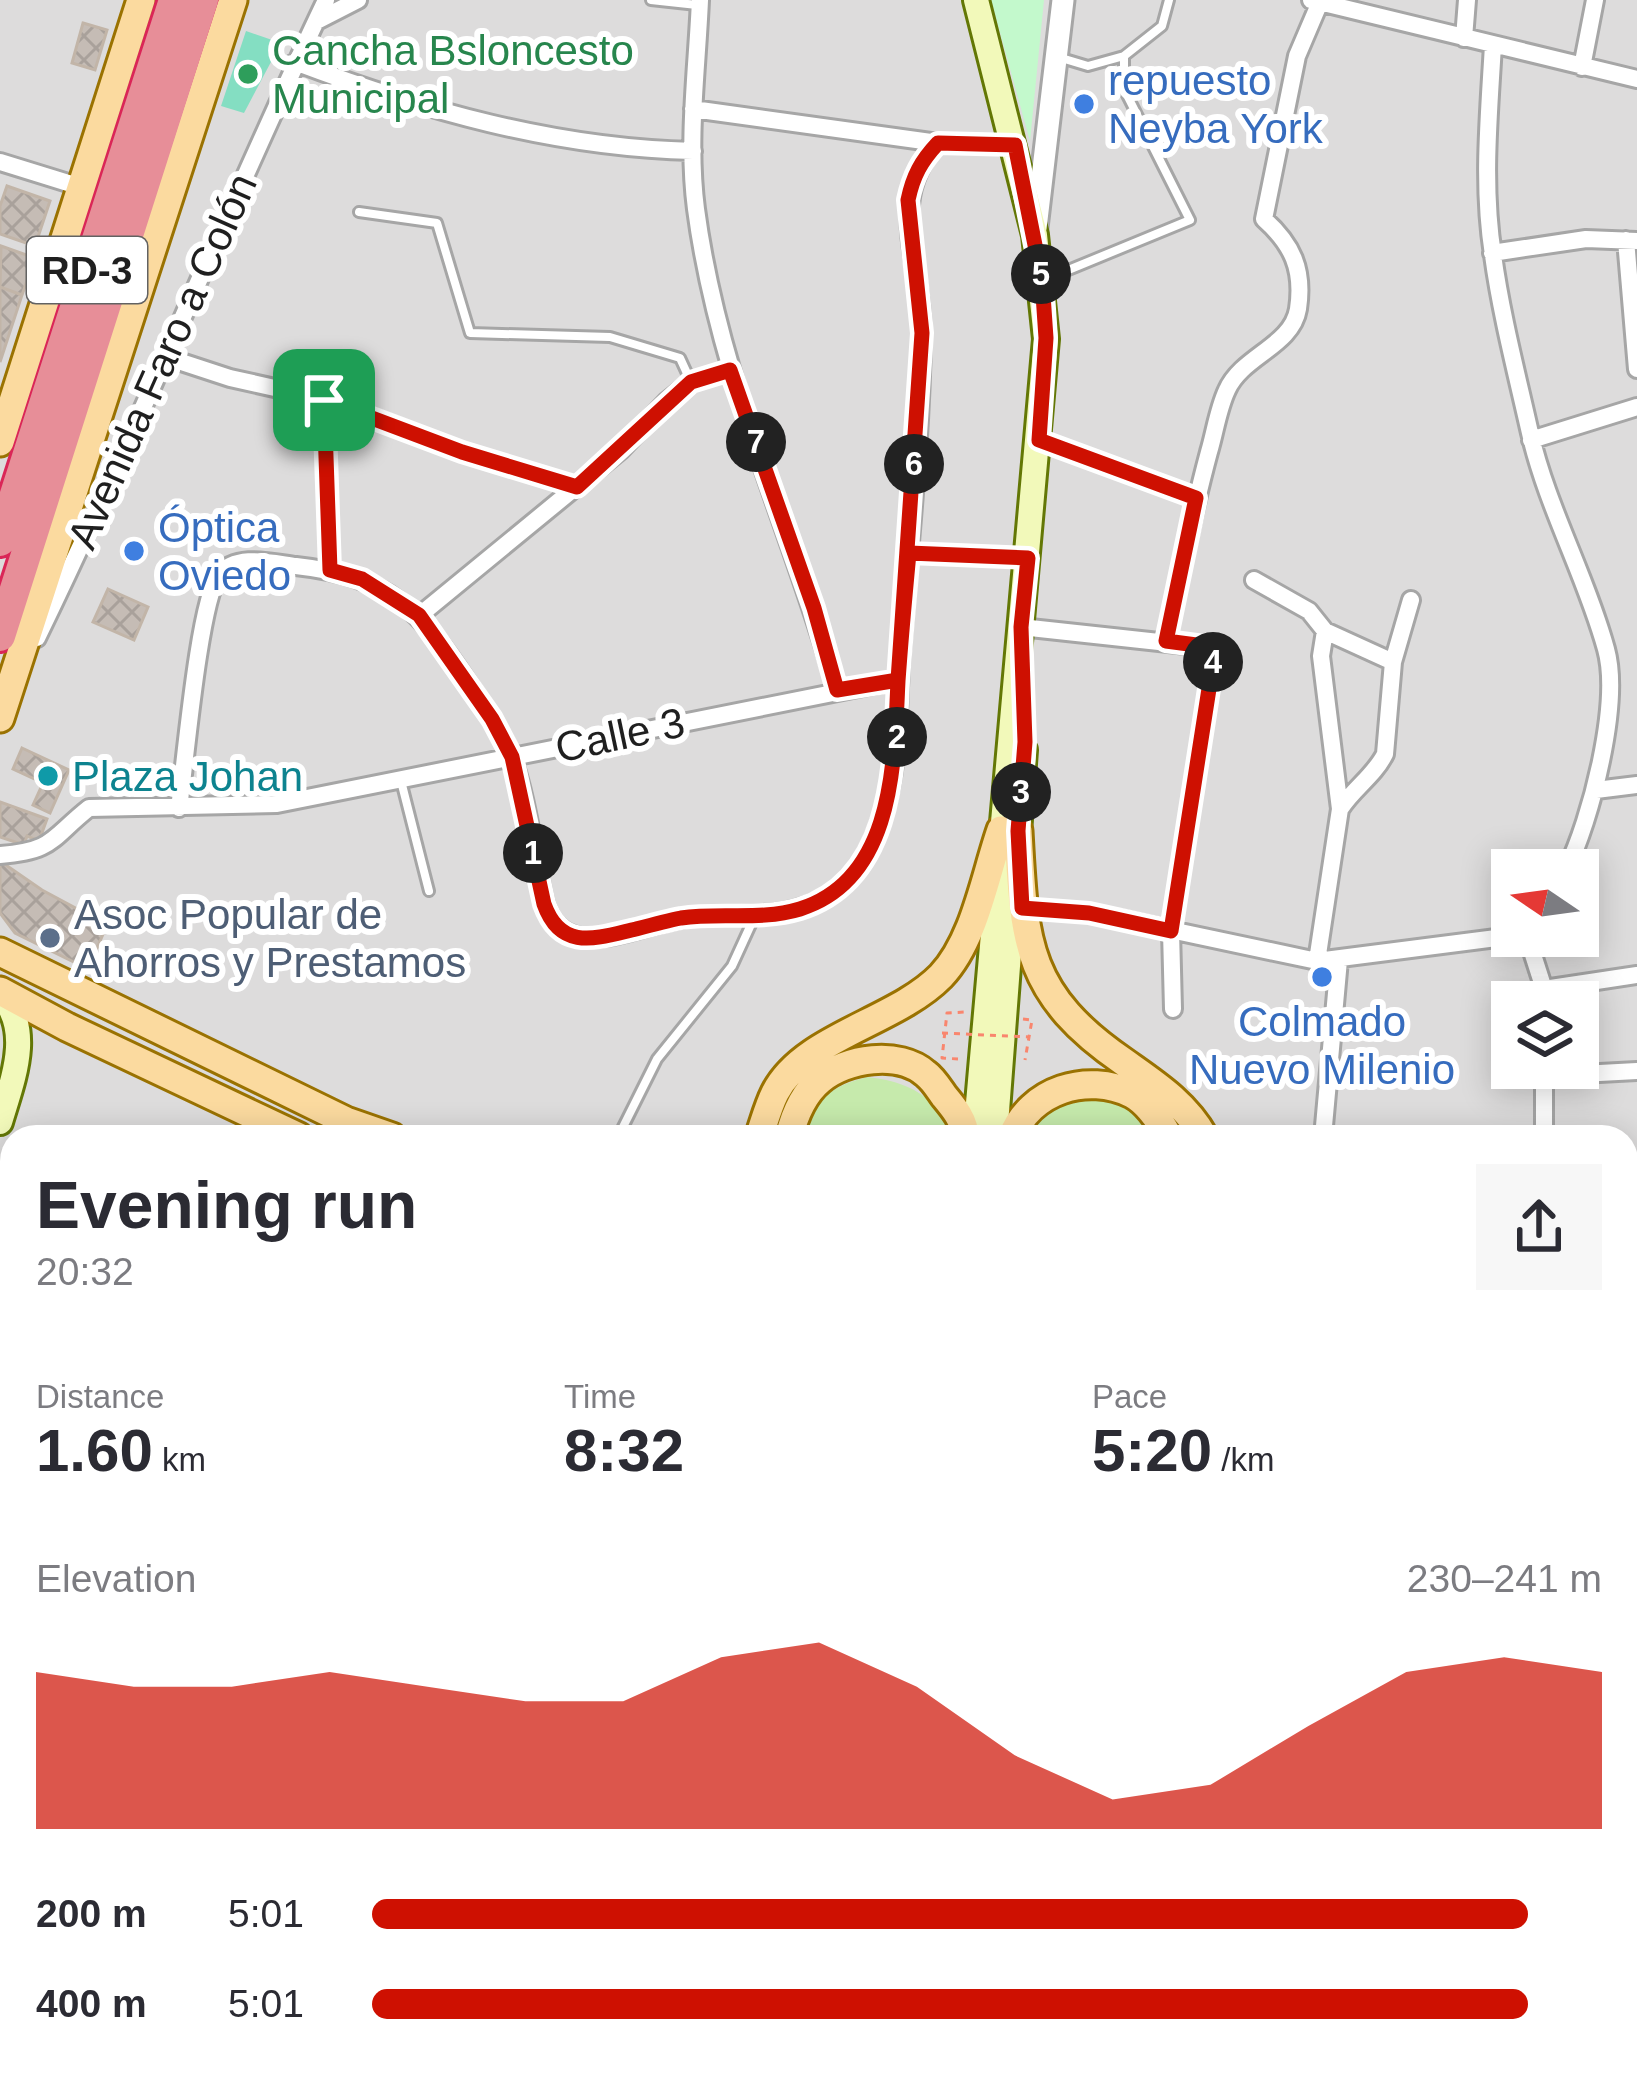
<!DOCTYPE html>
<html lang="en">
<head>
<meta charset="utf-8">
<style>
	body { margin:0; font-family:Helvetica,sans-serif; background:#f7f7f7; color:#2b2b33; height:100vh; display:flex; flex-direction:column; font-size:45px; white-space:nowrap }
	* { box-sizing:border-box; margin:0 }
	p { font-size:39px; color:#7c7c81 }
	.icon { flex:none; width:66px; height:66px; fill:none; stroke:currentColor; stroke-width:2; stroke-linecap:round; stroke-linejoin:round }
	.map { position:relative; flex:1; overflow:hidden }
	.panel { position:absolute; left:0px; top:1125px; width:1638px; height:951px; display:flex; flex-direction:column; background:#fff; border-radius:36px 36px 0 0; box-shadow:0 6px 30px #0003 }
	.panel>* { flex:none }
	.needle { width:78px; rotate:283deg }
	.fabs { position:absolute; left:1491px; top:849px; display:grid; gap:24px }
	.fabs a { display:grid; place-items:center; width:108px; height:108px; border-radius:0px; background:#fff; box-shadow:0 6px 30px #0003; font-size:60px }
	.pin { position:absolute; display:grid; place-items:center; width:102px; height:102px; color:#fff; margin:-51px; border-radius:24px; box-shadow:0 6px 18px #0006 }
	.km { position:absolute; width:60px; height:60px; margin:-30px; border-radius:50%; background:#222; color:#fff; font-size:33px; line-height:60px; text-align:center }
	.round { display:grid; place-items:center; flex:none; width:126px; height:126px; border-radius:0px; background:#f7f7f7 }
	.summary { display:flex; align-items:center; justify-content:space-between; height:204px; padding:0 36px }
	h1 { font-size:66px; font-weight:700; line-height:90px }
	.stats { display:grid; grid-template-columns:repeat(3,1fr); gap:18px; height:204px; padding:12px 36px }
	.stats div { display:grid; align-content:center }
	.stats b { font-size:60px; font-weight:700 }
	.stats small { font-size:33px; font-weight:400 }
	.stats p { font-size:33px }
	.chart { height:336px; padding:24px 36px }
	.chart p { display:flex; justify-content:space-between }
	.chart svg { width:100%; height:216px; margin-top:12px; fill:#ce1001; opacity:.7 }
	ul { padding:0 36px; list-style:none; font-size:39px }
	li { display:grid; grid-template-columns:192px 144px 1fr; align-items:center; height:90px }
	li i { height:30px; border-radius:15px; background:#ce1001 }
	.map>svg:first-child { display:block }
	.residential { fill:#dddcdc; fill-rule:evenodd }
	.education { fill:#fdffe0 }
	.grass { fill:#c6eaac }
	.park { fill:#c3f9cc }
	.pitch { fill:#84dec2 }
	.building { fill:url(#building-cross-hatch); stroke:#c2b5a8; stroke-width:3 }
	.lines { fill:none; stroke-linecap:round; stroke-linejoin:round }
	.service-casing { stroke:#a6a6a6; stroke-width:14 }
	.minor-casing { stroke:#a6a6a6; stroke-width:22 }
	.tertiary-casing { stroke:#a6a6a6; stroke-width:27 }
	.secondary-casing { stroke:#637705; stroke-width:30 }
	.primary-casing { stroke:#9a7201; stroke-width:33 }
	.motorway-casing { stroke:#da2657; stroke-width:36 }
	.path { stroke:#f9866e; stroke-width:3; stroke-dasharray:6 6; stroke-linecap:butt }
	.service { stroke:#fff; stroke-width:8 }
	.minor { stroke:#fff; stroke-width:16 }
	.tertiary { stroke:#fff; stroke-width:21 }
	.secondary { stroke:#f2f9ba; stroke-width:24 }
	.primary { stroke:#fbda9f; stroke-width:27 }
	.motorway { stroke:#e78e98; stroke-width:30 }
	.path-bridge { stroke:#f9866e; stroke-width:3; stroke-dasharray:6 6; stroke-linecap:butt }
	.route-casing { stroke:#fff; stroke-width:24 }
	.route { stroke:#ce1001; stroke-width:15 }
	.leisure-dot { fill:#2e9e5b; stroke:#fff; stroke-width:4.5 }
	.shop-dot { fill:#3f7fe0; stroke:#fff; stroke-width:4.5 }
	.culture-dot { fill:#0f9aa8; stroke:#fff; stroke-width:4.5 }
	.service-dot { fill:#5c6f8a; stroke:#fff; stroke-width:4.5 }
	.labels { text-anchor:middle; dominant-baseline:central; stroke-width:12; stroke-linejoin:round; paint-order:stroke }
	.shield { fill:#fff; stroke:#626262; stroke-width:3 }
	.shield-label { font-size:39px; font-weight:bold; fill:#1f1f1f }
	.leisure-label { font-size:42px; fill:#27864d; stroke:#fff; text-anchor:start }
	.shop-label { font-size:42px; fill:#366cbe; stroke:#fff; text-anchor:start }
	.street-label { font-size:42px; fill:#1f1f1f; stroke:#fff }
	.culture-label { font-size:42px; fill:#0d838f; stroke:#fff; text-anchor:start }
	.service-label { font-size:42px; fill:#4e5e75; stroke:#fff; text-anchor:start }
</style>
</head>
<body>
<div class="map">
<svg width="1637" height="2075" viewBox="0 0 1637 2075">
	<defs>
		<pattern id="building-cross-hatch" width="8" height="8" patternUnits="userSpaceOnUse" patternTransform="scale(3)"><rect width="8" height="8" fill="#c5bcb5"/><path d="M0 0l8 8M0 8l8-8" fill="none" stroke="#a9a19b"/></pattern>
	</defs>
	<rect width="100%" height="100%" fill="#f0ede6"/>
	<path class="residential" d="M0,0H1637V2075H0ZM1512,870H1578V936H1512ZM1512,1002H1578V1068H1512ZM12,1137H1626V2064H12Z"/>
	<path class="education" d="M1626,1972L1637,2075H1350L1347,2069L1356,2064H1626Z"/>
	<path class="grass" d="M867,1077C906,1081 940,1096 950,1137H797C814,1101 828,1087 867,1077Z
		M1098,1096L1130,1108L1162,1137H1020C1045,1103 1056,1098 1098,1096Z"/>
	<path class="park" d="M991,0H1044L1030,141Z"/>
	<path class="pitch" d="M246,31L281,43L244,113L221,106Z"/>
	<path class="building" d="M83,23L107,30L95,70L72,63Z
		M7,186L50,201L35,246L0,234V206Z
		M1,246L35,258L22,295L0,287Z
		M0,287L22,295L0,362Z
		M108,589L148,607L134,640L93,622Z
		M22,748L69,770L50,813L33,805L43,783L13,769Z
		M0,802L47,819L39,841L27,836L24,845L0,837Z
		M0,861L42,890L107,925L88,969L15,933L0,913Z"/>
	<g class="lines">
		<g class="service-casing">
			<path id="service" d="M651,0L697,5
				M1058,57L1088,66L1124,56
				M359,212L437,223L470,333L610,337L680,358L691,382
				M1044,280L1190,220L1124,89V56L1162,26L1169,0
				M401,781L429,891
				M618,1137L657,1059L732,966L754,918
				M1626,1657L1637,1659"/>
		</g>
		<g class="minor-casing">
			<path id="minor" d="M700,0C697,70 687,140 696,209C718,376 791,530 837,690
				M1311,0L1637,79
				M317,21L358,0
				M1464,38L1467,0
				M1493,45C1489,115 1482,185 1493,255C1501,314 1517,375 1530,433C1547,507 1586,576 1606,649C1621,703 1591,820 1566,870
				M295,62C422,110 555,148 693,151
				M1582,67L1595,0
				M693,109L938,143L1015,145
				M0,162L81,187
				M1626,240L1637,369
				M1492,253L1586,239L1637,241
				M166,357L230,378L324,399L462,452L577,487
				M324,399L330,570
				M1038,440L1196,498
				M1531,440L1637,407
				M909,553L1028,558
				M1254,580L1309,611L1325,631
				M420,615L621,450L667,401L691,382L730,370
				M1021,627L1205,647L1214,657L1171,931L1173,1009
				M37,638C139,428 225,211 326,0
				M1166,641C1179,578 1192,515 1209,452C1215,432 1218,409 1227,390C1242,356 1292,346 1298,309C1304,269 1292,244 1264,219L1297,56L1320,2
				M1596,790L1637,785
				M179,808C185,765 199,601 219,575C236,553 272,563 296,566C388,576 419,609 468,683C483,706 499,728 510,753C526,790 535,862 545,904C564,961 627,931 670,921C724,908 779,926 830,895C861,876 876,838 886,804C900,754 897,702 901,651C909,545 921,439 922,333C922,263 885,200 938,143
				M1341,808C1354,788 1374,776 1385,754L1393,662L1411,600
				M0,855C54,851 50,839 89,808L277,804L898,680
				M1119,919L1317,961L1512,936
				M1527,936L1544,989V1002
				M1317,961L1340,809L1321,656L1325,631L1393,662
				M1544,989L1637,975
				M1544,1068V1137
				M1544,1076L1637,1071
				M1323,1137L1339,960
				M1626,1180H1637
				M0,1781L12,1782
				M1626,1877L1637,1938
				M8,2075L6,1973L12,1850
				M245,2075L246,2064
				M360,2075L361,2064
				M547,2075L549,2064
				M1119,2075L1120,2064
				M1316,2075L1334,2064"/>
		</g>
		<g class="tertiary-casing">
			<path id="tertiary" d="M1036,228L1063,0"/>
		</g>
		<g class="secondary-casing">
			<path id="secondary" d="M1017,847L1024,750
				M0,994C34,1030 12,1081 0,1122
				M975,1137L1046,339L1035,235L976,0
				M995,1137L1014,887
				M0,1477L12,1479
				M862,2075L864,2064
				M912,2075L913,2064"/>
		</g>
		<g class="primary-casing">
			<path id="primary" d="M0,442L141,0
				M0,718L233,0
				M1018,831C1024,942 1025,994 1124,1062C1155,1084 1185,1103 1204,1137
				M0,952L346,1121L392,1137
				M0,991L67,1027L299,1137
				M759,1137C764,1123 768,1107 775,1093C803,1037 896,1022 941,976C975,940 985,876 1001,830
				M789,1137C794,1117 803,1094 820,1080C846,1058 899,1050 926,1074C933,1079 939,1089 944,1096C954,1108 965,1121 965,1137
				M1012,1137C1030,1090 1087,1072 1132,1094C1147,1102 1161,1123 1169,1137
				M1626,1479L1637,1482
				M1626,1509L1637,1512"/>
		</g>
		<g class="motorway-casing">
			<path id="motorway" d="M0,541L174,0
				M0,636L203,0"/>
		</g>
		<path class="path" d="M1048,908L1104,915
			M1023,1019L1032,1020L1025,1060
			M958,1059L942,1058L947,1013L966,1012
			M1637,1581C1627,1594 1626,1604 1629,1621L1637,1627"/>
		<use href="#service" class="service"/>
		<use href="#minor" class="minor"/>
		<use href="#tertiary" class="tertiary"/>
		<use href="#secondary" class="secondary"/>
		<use href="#primary" class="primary"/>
		<use href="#motorway" class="motorway"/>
		<path class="path-bridge" d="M942,1033L1029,1037"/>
	</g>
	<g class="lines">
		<g class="route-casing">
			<path id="route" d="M324,400L330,570L362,579L419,615L492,719L512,757L544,904C561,952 597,938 636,929C651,925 666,921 681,918C721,912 760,921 800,909C895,879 894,762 898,681C901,638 905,595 909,553L1028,558L1021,627L1025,742L1018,831L1022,908L1089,913L1171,931L1214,657L1204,646L1166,641L1196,498L1039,440L1046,338L1042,280L1015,145L938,143C921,161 913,176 908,200L922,333L898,680L837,690L814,608L730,370L691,382L577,487L462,452L324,400"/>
		</g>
		<use href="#route" class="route"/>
	</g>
	<circle class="leisure-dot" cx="248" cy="74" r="12"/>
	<g class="shop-dot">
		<circle cx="1084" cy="104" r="12"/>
		<circle cx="134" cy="551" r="12"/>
		<circle cx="1322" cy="977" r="12"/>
	</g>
	<circle class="culture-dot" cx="48" cy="776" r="12"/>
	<circle class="service-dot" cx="50" cy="938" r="12"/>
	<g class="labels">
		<rect class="shield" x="27" y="237" width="120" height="66" rx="9"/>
		<g class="shield-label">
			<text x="87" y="270">RD-3</text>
		</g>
		<g class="leisure-label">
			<text x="272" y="50">Cancha Bsloncesto<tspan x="272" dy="48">Municipal</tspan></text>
		</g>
		<g class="shop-label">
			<text x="1108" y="80">repuesto<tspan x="1108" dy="48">Neyba York</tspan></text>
			<text x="158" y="527">Óptica<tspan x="158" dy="48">Oviedo</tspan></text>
			<text x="1322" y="1021" text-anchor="middle">Colmado<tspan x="1322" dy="48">Nuevo Milenio</tspan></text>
		</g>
		<g class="street-label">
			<text transform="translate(162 361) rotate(-66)">Avenida Faro a Colón</text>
			<text transform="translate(620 735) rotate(-12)">Calle 3</text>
		</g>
		<g class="culture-label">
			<text x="72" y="776">Plaza Johan</text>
		</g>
		<g class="service-label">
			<text x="74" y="914">Asoc Popular de<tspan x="74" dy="48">Ahorros y Prestamos</tspan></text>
		</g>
	</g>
</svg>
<div class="fabs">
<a><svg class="needle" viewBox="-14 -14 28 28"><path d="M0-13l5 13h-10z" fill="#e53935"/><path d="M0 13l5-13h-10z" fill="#7c7c81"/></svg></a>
<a><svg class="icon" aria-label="layers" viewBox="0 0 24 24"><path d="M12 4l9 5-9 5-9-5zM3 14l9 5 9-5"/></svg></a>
</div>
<div class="pin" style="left:324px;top:400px;background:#1e9e55"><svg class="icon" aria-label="arrive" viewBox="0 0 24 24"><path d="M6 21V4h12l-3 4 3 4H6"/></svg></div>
<b class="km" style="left:533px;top:853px">1</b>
<b class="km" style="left:897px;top:737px">2</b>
<b class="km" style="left:1021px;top:792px">3</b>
<b class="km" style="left:1213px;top:662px">4</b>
<b class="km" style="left:1041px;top:274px">5</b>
<b class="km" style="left:914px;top:464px">6</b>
<b class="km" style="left:756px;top:442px">7</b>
<section class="panel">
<div class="summary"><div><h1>Evening run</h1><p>20:32</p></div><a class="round"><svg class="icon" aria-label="share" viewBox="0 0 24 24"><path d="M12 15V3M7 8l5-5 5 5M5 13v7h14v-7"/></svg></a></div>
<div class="stats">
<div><p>Distance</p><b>1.60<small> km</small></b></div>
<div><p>Time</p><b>8:32</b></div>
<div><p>Pace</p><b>5:20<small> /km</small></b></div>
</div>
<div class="chart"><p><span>Elevation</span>230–241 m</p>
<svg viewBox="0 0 160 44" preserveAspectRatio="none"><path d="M0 44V12L10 15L20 15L30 12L40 15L50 18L60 18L70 9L80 6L90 15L100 29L110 38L120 35L130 23L140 12L150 9L160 12V44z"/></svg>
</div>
<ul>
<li><b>200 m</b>5:01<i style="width:94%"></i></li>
<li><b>400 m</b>5:01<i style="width:94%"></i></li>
</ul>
</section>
</div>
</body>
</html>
